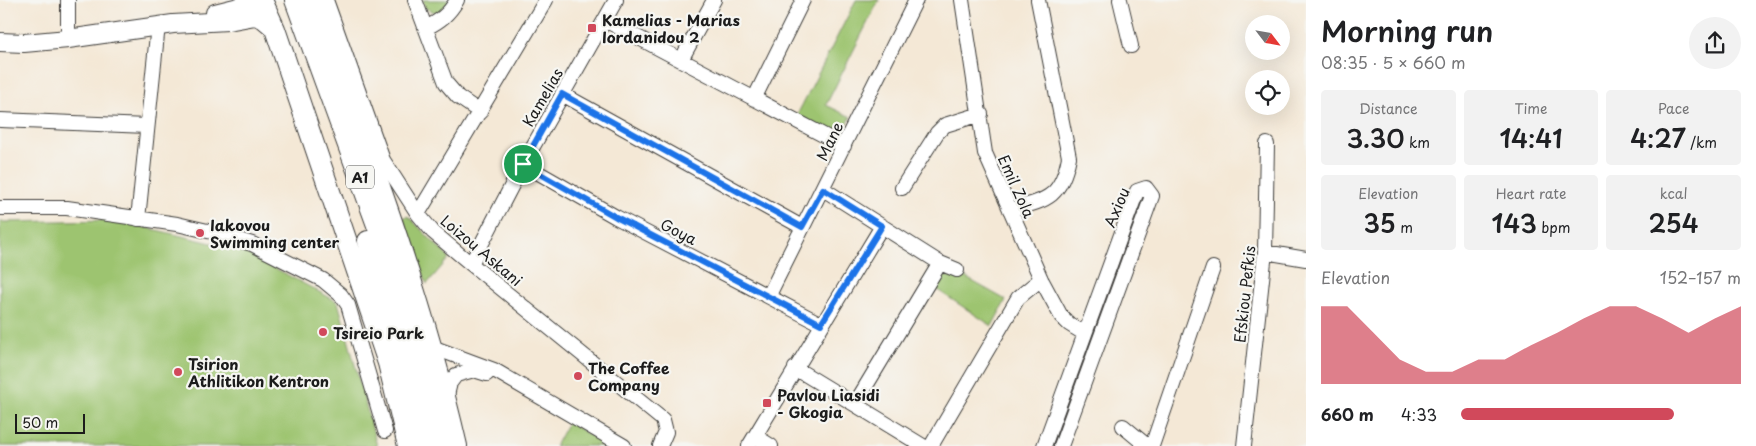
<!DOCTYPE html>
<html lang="en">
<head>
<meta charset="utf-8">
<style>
	body { margin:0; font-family:"Playpen Sans",sans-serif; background:#f2f2f2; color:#202124; height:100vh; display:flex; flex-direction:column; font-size:19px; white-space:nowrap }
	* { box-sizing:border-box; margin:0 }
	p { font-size:16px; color:#757577 }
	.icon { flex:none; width:28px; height:28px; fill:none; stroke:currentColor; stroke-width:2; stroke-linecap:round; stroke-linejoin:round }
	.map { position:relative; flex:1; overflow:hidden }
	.drawer { display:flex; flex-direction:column; background:#fff; width:450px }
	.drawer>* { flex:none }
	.needle { width:32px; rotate:121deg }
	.buttons { position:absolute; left:1245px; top:15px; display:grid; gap:10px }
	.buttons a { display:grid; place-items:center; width:45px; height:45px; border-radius:50%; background:#fff; box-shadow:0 5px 20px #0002; font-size:25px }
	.scale { position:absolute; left:15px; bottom:12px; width:70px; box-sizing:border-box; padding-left:5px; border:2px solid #1c1c1c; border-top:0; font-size:14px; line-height:18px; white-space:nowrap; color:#1c1c1c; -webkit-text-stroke:4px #f6f6f2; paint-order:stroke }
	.pin { position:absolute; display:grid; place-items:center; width:42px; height:42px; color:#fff; margin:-21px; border:2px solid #fff; border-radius:50%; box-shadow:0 1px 5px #0007 }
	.round { display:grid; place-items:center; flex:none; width:52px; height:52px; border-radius:26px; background:#f2f2f2 }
	.head { display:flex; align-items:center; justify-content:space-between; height:85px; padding:0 15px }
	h1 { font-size:28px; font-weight:600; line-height:38px }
	.metrics { display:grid; grid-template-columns:repeat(3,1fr); gap:8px; height:85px; padding:5px 15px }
	.metrics div { display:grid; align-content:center; border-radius:5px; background:#f2f2f2; text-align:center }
	.metrics b { font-size:25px; font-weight:600 }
	.metrics small { font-size:14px; font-weight:400 }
	.metrics p { font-size:14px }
	.chart { height:140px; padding:10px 15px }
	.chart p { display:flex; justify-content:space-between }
	.chart svg { width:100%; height:90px; margin-top:5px; fill:#d1495b; opacity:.7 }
	ul { padding:0 15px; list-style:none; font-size:16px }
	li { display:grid; grid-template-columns:80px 60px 1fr; align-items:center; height:38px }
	li i { height:12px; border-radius:6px; background:#d1495b }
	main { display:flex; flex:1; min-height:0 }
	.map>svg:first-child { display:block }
	.green { fill:#9dc46f; stroke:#5c7046 }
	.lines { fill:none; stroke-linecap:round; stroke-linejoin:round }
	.minor-casing { stroke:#3c3b38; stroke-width:16 }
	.major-casing { stroke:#3c3b38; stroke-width:20 }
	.highway-casing { stroke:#3c3b38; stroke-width:22 }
	.minor { stroke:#fff; stroke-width:14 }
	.major { stroke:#fff; stroke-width:18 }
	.highway { stroke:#fff; stroke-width:20 }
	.route-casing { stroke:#fff; stroke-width:10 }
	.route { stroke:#1a73e8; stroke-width:6 }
	.poi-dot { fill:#d1495b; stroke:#f6f6f2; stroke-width:2 }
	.labels { text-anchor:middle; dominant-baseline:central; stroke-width:4.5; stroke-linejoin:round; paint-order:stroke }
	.shield { fill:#f6f6f2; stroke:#5d5d5c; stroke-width:1 }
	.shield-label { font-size:14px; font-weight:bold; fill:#1c1c1c }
	.poi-label { font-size:15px; font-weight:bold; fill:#1c1c1c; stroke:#f6f6f2; text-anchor:start }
	.street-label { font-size:15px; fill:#1c1c1c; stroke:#f6f6f2 }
</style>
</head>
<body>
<main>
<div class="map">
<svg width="1306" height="446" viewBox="0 0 1306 446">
	<rect width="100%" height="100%" fill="#f6f6f2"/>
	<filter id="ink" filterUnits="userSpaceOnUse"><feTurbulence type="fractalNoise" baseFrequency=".02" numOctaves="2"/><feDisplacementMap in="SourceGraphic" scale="10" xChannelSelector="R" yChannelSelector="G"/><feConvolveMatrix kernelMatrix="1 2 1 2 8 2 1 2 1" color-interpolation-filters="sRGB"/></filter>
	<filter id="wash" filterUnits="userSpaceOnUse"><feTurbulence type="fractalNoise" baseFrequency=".0096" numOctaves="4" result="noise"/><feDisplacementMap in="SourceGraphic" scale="20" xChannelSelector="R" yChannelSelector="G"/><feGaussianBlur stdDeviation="1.12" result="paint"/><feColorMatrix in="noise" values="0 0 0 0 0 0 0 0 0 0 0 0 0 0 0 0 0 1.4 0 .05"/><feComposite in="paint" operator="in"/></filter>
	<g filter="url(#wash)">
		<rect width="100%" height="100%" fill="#f4e8d6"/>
		<path class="green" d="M423,0H452L437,13L425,8Z
			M856,0H879L826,105L851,117L843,132L834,134L797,115Z
			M408,216L449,258L427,284L403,218Z
			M114,220L241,250L338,302L377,446H0V222Z
			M940,275L960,278L963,276L1006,300L992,326L933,287Z
			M568,422L608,446H555Z"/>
	</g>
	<g filter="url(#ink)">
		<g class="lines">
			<g class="minor-casing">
				<path id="minor" d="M326,0L383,160L418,214L433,232L471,264L663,420L666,432L660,446
					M415,0L446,83L458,97L480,112
					M962,0L985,153L1041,279L1061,316L1069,324L1085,334
					M1120,0L1131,46
					M605,20L844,146
					M426,28C440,21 449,14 457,0
					M68,39V0
					M681,60L714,0
					M562,94L802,227
					M754,99L803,0
					M0,120L147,126
					M523,164L616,217L821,324
					M902,188L937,133L945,125L981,114
					M823,189L940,263L957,270
					M0,208H67L177,224L212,232L252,244L323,280L341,295L348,305L385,431
					M1010,210C1047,200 1061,198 1069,157L1038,0
					M418,214L546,0
					M138,219L158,25
					M1265,252L1306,259
					M471,264L523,164L616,0
					M769,295L916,0
					M432,347L494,370L624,446
					M795,368L923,446
					M446,399L450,383L456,375L474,370L487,374
					M855,404L940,263
					M1123,426L1147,446
					M755,436L771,446
					M749,446L882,226
					M931,446L1018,298L1041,279
					M1044,446L1137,191L1146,188L1152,196L1061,446
					M1152,446L1213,268
					M1244,446L1265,252L1267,144"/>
			</g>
			<g class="major-casing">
				<path id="major" d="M215,13L243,6L250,0
					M0,42L24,43L68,39L173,24L228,21L255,16L263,19L275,29"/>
			</g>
			<g class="highway-casing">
				<path id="highway" d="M262,0L275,29L388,363L408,446
					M295,0L393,269L421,355L440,446
					M313,0C366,147 422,293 457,446
					M368,241L413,389L425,446"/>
			</g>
			<use href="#minor" class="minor"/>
			<use href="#major" class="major"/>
			<use href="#highway" class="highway"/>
		</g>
	</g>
	<g class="lines" filter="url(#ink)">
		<g class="route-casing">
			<path id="route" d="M562,94L802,227L823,189L882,226L821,324L616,217L523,164Z"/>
		</g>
		<use href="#route" class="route"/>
	</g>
	<g class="poi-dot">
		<rect x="587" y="23" width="10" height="10" rx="2.5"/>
		<circle cx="200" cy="233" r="5"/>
		<circle cx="323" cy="332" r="5"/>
		<circle cx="178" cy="372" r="5"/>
		<circle cx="578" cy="376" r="5"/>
		<rect x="762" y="398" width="10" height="10" rx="2.5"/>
	</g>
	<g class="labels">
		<rect class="shield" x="346" y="165.5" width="28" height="23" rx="4"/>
		<g class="shield-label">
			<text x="360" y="177">A1</text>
		</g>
		<g class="poi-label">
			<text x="602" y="19">Kamelias - Marias<tspan x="602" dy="17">Iordanidou 2</tspan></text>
			<text x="210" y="224">Iakovou<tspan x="210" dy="17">Swimming center</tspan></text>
			<text x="333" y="332">Tsireio Park</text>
			<text x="188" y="363">Tsirion<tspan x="188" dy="17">Athlitikon Kentron</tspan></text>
			<text x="588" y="367">The Coffee<tspan x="588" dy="17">Company</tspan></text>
			<text x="777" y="394">Pavlou Liasidi<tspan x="777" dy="17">- Gkogia</tspan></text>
		</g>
		<g class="street-label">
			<text transform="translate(542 97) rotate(-60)">Kamelias</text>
			<text transform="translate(829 141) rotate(-64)">Mane</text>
			<text transform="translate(1017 186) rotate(66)">Emil Zola</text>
			<text transform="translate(1116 207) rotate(-67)">Axiou</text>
			<text transform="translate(679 231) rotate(27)">Goya</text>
			<text transform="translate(482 250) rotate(40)">Loizou Askani</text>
			<text transform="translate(1244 294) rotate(-84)">Efskiou Pefkis</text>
		</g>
	</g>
</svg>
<div class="buttons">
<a><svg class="needle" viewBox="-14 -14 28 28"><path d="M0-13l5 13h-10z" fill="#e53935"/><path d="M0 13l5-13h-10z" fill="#757577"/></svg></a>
<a><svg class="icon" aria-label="locate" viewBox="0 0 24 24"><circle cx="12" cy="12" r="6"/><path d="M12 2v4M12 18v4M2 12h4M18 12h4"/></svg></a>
</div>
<div class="scale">50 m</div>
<div class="pin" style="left:523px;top:164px;background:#1e9e55"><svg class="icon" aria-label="arrive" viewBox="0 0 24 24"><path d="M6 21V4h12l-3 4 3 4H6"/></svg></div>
</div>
<section class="drawer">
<div class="head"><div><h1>Morning run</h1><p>08:35 · 5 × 660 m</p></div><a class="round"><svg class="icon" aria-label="share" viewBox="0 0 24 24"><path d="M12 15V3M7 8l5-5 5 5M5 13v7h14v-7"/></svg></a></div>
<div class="metrics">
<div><p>Distance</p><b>3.30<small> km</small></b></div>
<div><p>Time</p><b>14:41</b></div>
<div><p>Pace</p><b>4:27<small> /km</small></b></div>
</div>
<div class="metrics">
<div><p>Elevation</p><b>35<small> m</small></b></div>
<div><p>Heart rate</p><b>143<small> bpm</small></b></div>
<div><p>kcal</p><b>254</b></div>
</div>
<div class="chart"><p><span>Elevation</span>152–157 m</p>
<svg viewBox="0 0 160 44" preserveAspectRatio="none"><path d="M0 44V6L10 6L20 19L30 32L40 38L50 38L60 32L70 32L80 25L90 19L100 12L110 6L120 6L130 12L140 19L150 12L160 6V44z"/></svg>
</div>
<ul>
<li><b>660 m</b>4:33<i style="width:76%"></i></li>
</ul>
</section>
</main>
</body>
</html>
